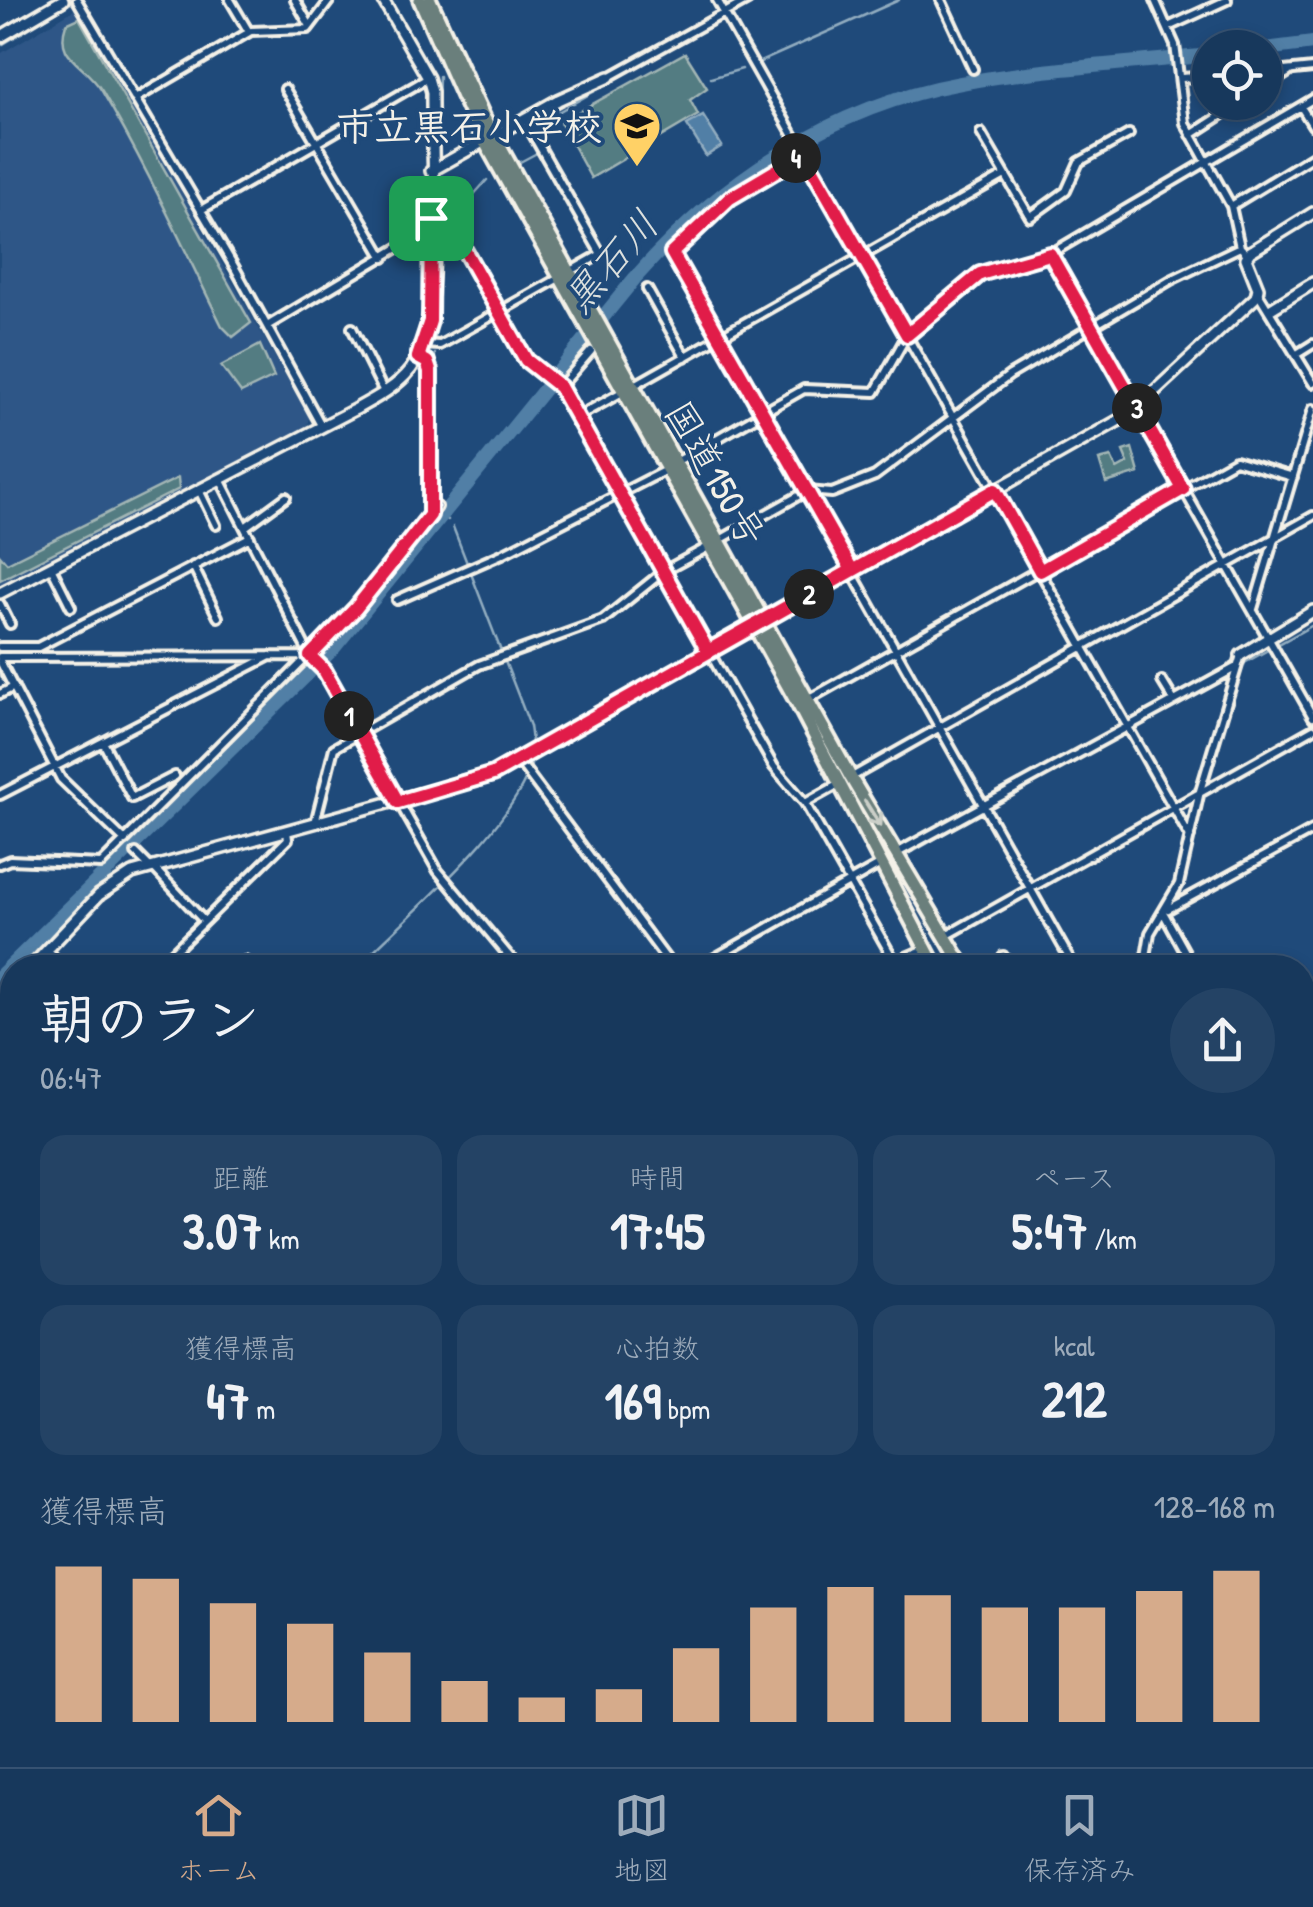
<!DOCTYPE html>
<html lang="ja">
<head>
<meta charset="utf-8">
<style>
	body { margin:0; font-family:"Patrick Hand","Klee One",sans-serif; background:#244365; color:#f1f3f6; height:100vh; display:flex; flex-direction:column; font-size:38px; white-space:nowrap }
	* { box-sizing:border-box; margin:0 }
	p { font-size:32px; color:#9eacbb }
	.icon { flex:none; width:55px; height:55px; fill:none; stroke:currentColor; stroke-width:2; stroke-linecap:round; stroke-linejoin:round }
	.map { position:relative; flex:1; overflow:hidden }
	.drawer { position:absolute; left:0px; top:955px; width:1315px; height:812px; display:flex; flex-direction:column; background:#17385c; border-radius:40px 40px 0 0; box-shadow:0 5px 15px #0003,0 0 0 2px #365272 }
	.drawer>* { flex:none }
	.controls { position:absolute; left:1192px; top:30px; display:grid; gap:20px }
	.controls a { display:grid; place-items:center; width:90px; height:90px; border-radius:50%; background:#17385c; box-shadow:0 5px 15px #0003,0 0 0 2px #365272; font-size:50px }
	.pin { position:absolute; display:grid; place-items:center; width:85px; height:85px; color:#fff; margin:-42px; border-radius:20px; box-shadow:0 5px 15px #0006 }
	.km { position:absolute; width:50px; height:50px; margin:-25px; border-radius:50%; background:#222; color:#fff; font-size:28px; line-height:50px; text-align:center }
	.round { display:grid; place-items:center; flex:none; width:105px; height:105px; border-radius:52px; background:#244365 }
	.overview { display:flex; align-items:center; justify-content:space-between; height:170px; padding:0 40px }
	h1 { font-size:55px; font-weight:700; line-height:75px }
	.metrics { display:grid; grid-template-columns:repeat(3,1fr); gap:15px; height:170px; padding:10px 40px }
	.metrics div { display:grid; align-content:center; border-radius:25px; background:#244365; text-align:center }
	.metrics b { font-size:50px; font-weight:700 }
	.metrics small { font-size:28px; font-weight:400 }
	.metrics p { font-size:28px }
	.chart { height:280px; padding:20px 40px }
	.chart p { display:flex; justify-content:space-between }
	.chart svg { width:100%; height:180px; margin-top:10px; stroke:#d6ab8b; stroke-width:6 }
	.tab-bar { display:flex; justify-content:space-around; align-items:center; height:140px; border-top:2px solid #365272; background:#17385c; font-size:28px; color:#9eacbb }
	.tab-bar a { display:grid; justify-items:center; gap:5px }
	.tab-bar .on { color:#d6ab8b }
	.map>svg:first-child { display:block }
	.built { fill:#2e5787 }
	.green { fill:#527b82; stroke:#a3b6b5; stroke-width:2.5 }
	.water { fill:#517fa6; stroke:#92adc0; stroke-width:2.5 }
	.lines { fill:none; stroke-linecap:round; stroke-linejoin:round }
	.stream { stroke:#92adc0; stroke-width:2.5 }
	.river { stroke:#517fa6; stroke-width:14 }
	.minor-casing { stroke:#f4f1e8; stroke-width:14 }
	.tertiary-casing { stroke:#f4f1e8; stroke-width:16 }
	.secondary-casing { stroke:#f4f1e8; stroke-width:16 }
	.trunk-casing { stroke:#f4f1e8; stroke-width:19 }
	.minor { stroke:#1f4a7a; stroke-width:6 }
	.tertiary { stroke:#1f4a7a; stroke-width:9 }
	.secondary { stroke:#1f4a7a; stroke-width:9 }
	.trunk { stroke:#6b7f7c; stroke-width:11 }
	.oneway { stroke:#cbcfc8 }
	.route-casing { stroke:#fff; stroke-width:20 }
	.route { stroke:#e11d48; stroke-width:12 }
	.labels { text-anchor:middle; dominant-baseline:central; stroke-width:8; stroke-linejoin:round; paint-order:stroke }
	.poi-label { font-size:38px; font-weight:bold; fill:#f4f1e8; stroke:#1f4a7a; text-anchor:end }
	.street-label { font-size:38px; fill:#f4f1e8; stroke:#1f4a7a }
	.water-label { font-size:40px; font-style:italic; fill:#dce0de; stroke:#1f4a7a }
</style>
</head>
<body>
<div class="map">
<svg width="1313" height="1767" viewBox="0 0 1313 1767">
	<rect width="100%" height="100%" fill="#1f4a7a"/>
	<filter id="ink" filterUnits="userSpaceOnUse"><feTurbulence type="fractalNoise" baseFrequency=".01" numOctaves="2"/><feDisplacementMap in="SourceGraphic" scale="20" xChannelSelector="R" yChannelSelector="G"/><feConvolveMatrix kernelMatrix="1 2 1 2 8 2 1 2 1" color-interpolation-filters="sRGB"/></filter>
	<g filter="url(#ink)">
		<path class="built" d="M77,8L309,417L307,426L0,584V54Z"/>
		<path class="green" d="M79,18L251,323L233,337L222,326C183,247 147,167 102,91C85,63 54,59 66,24Z
			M685,53L707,88L690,100L698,115L591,178L560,122Z
			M260,345L274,377L241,393L221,366Z
			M1132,448L1139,473L1106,483L1099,460L1111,457L1117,469L1128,463L1123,451Z
			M178,478L179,489L0,580V555L7,563Z"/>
		<path class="water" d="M703,116L722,146L706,156L687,125Z"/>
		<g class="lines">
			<path class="stream" d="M1151,0L1170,48
				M0,46L76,0
				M1171,52V59
				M760,62L899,0
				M711,78L742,69
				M544,120L646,62
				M437,146L439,76
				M520,162L535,154
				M445,217L461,209L487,180
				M271,320L313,295
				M266,332L311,417
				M435,343L436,291
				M433,427L435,354
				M439,512L448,520
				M453,527L530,726L533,749
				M318,651L333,649
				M0,652L291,651
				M1241,665L1313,625
				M997,803L1118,736
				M911,853L976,815
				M356,968C405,918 521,822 533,757
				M709,968L871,876"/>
			<path class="river" d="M1265,49L1313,43
				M0,976L333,649L635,278C719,182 832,106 961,83C1043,68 1127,64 1210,55"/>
			<g class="minor-casing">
				<path id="minor" d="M77,0L235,268L322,427
					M230,0L249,32
					M295,0L310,26
					M717,0L1190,837
					M941,0L973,69
					M1155,0L1175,45L1185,123L1231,206L1240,247L1248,255
					M1168,27L1227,0
					M1265,73L1313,68
					M609,77L748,0
					M1182,78L1210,76
					M1265,87L1289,72
					M285,89L384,258
					M135,99L251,31L308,29L330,0
					M1301,107L1313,126
					M524,119L601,254L571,271
					M981,133L1030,217L1066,191L1079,162L1129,134
					M1191,135L1242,102
					M804,153L729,198L672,253L1075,968
					M1231,206L1313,156
					M201,210L428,78
					M431,219L455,235L526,359L560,387L774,767L805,803L895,962
					M1050,254L1313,717
					M647,289L685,357
					M1258,293L1313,383
					M267,326L431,228
					M352,328L384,392
					M423,344L440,345L559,278
					M1297,354L1313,344
					M418,357L427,361L430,371V514
					M633,386L1005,175
					M560,387L591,351
					M577,417L624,391
					M676,462L804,389L875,392L907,335L980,274L1050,254L1313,99
					M220,479L310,656L324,670L438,871L519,968
					M199,490L216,525
					M245,527L286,497
					M720,540L807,491L832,493L875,476L1010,375L1171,280L1240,247
					M193,566L218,617
					M51,567L71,607
					M397,600L502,554L666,470
					M0,604L10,624
					M1253,609L1313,409
					M0,647H38L250,537
					M0,657L308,656
					M0,661L61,779L125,841
					M1162,681L1173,699
					M0,694L14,687
					M809,699L1235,460L1293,477
					M103,742L132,798L175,776
					M518,760L673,968
					M852,777L1313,516
					M0,795L270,656
					M805,803L839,784
					M315,823L334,748L479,665L603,620L664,571L710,546
					M136,853L151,868
					M897,853L1235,668
					M0,864L10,860L101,864L356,608L437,507
					M153,867L204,921
					M1168,909L1313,830
					M1164,914L1194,968
					M946,936L1313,729
					M47,950L64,968
					M1003,956L1009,968
					M157,968L288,839L287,832
					M238,968L245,961
					M697,968L881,864
					M893,968L895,962L925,949
					M1144,968L1150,933L1179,884L1200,791L1241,655
					M0,1122L12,1115
					M1302,1153L1313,1172
					M0,1199L12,1192
					M0,1312L12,1305
					M1302,1322L1313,1316
					M0,1428L12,1421
					M1302,1539L1313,1541
					M0,1562L12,1573
					M1302,1724L1313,1717
					M207,1755L220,1767
					M448,1755L452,1767
					M604,1755L611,1767
					M745,1755L750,1767
					M968,1755L974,1767
					M1041,1755L1059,1763
					M1111,1755L1118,1767
					M1298,1755L1301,1767
					M366,1767L386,1755
					M909,1767L913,1755
					M1057,1767L1073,1755
					M1222,1767L1242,1755"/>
			</g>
			<g class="tertiary-casing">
				<path id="tertiary" d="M0,37L63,0
					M431,171L558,100L609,77
					M1271,309L1313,283
					M0,593L354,410C374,399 396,388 411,369C446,322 431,156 432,92L428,78L383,0
					M1241,655L1313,611
					M30,968L99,895L132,873L493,774L1130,414L1256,297L1258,288L1246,258L1250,252L1313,213
					M0,1000L12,986
					M1302,1009L1313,1003
					M0,1729L12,1720"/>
			</g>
			<g class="secondary-casing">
				<path id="secondary" d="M0,1078L12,1090
					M830,1755L839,1767
					M640,1767L675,1755"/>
			</g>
			<g class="trunk-casing">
				<path id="trunk" d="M420,0L476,126L799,706L936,968
					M430,0L484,118L851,778L964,968
					M1302,1593L1313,1612
					M1302,1614L1313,1633"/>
			</g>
			<use href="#minor" class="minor"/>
			<use href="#tertiary" class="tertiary"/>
			<use href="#secondary" class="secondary"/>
			<use href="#trunk" class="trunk"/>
		</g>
		<defs><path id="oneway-shaft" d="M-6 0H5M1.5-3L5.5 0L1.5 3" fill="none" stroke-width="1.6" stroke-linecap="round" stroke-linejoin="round" transform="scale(2.5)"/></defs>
		<use class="oneway" href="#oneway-shaft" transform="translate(873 814) rotate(58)"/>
	</g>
	<g class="lines" filter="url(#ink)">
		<g class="route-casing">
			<path id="route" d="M431,218L430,321L418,357L427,362L430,371V515L356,608L310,656L324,670L398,802L493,774L995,490L1040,571L1183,489L1050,254L980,274L907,335L804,154L730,198L672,253L852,570L708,651L560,387L526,360L456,235L431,218"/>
		</g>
		<use href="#route" class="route"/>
	</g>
	<defs>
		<g id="school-pin" transform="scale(2.5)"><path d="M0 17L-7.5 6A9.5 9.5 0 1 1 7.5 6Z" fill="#ffd166" stroke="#1f4a7a"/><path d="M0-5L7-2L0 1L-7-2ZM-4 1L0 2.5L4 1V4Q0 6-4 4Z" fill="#111"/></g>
	</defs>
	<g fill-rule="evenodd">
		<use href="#school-pin" x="637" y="126"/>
	</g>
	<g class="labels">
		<g class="poi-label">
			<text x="602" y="126">市立黒石小学校</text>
		</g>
		<g class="street-label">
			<text transform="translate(716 473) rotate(60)">国道150号</text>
		</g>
		<g class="water-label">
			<text transform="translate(610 261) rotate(-49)">黒石川</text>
		</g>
	</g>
</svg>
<div class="controls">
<a><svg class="icon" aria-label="locate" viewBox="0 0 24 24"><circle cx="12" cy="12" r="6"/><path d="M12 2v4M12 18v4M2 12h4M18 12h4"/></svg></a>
</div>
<div class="pin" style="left:431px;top:218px;background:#1e9e55"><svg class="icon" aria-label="arrive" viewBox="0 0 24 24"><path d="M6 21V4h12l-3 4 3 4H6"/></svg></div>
<b class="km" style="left:349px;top:716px">1</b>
<b class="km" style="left:809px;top:594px">2</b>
<b class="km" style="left:1137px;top:408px">3</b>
<b class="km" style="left:796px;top:158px">4</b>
<section class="drawer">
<div class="overview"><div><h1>朝のラン</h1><p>06:47</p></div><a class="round"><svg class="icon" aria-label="share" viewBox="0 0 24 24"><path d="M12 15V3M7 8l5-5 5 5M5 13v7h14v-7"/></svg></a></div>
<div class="metrics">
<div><p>距離</p><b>3.07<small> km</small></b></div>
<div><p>時間</p><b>17:45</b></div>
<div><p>ペース</p><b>5:47<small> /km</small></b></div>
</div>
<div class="metrics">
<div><p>獲得標高</p><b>47<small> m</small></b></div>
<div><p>心拍数</p><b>169<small> bpm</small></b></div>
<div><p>kcal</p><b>212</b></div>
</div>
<div class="chart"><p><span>獲得標高</span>128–168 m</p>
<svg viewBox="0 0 160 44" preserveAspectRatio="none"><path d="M5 44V6M15 44V9M25 44V15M35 44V20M45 44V27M55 44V34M65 44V38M75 44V36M85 44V26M95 44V16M105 44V11M115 44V13M125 44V16M135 44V16M145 44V12M155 44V7"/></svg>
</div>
</section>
</div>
<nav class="tab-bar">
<a class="on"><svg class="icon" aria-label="home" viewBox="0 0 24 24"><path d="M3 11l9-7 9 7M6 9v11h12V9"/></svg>ホーム</a>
<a><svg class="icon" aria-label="map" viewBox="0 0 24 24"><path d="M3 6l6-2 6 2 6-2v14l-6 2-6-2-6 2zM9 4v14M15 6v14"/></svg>地図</a>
<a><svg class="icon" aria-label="saved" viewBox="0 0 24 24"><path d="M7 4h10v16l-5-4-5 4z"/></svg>保存済み</a>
</nav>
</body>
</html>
